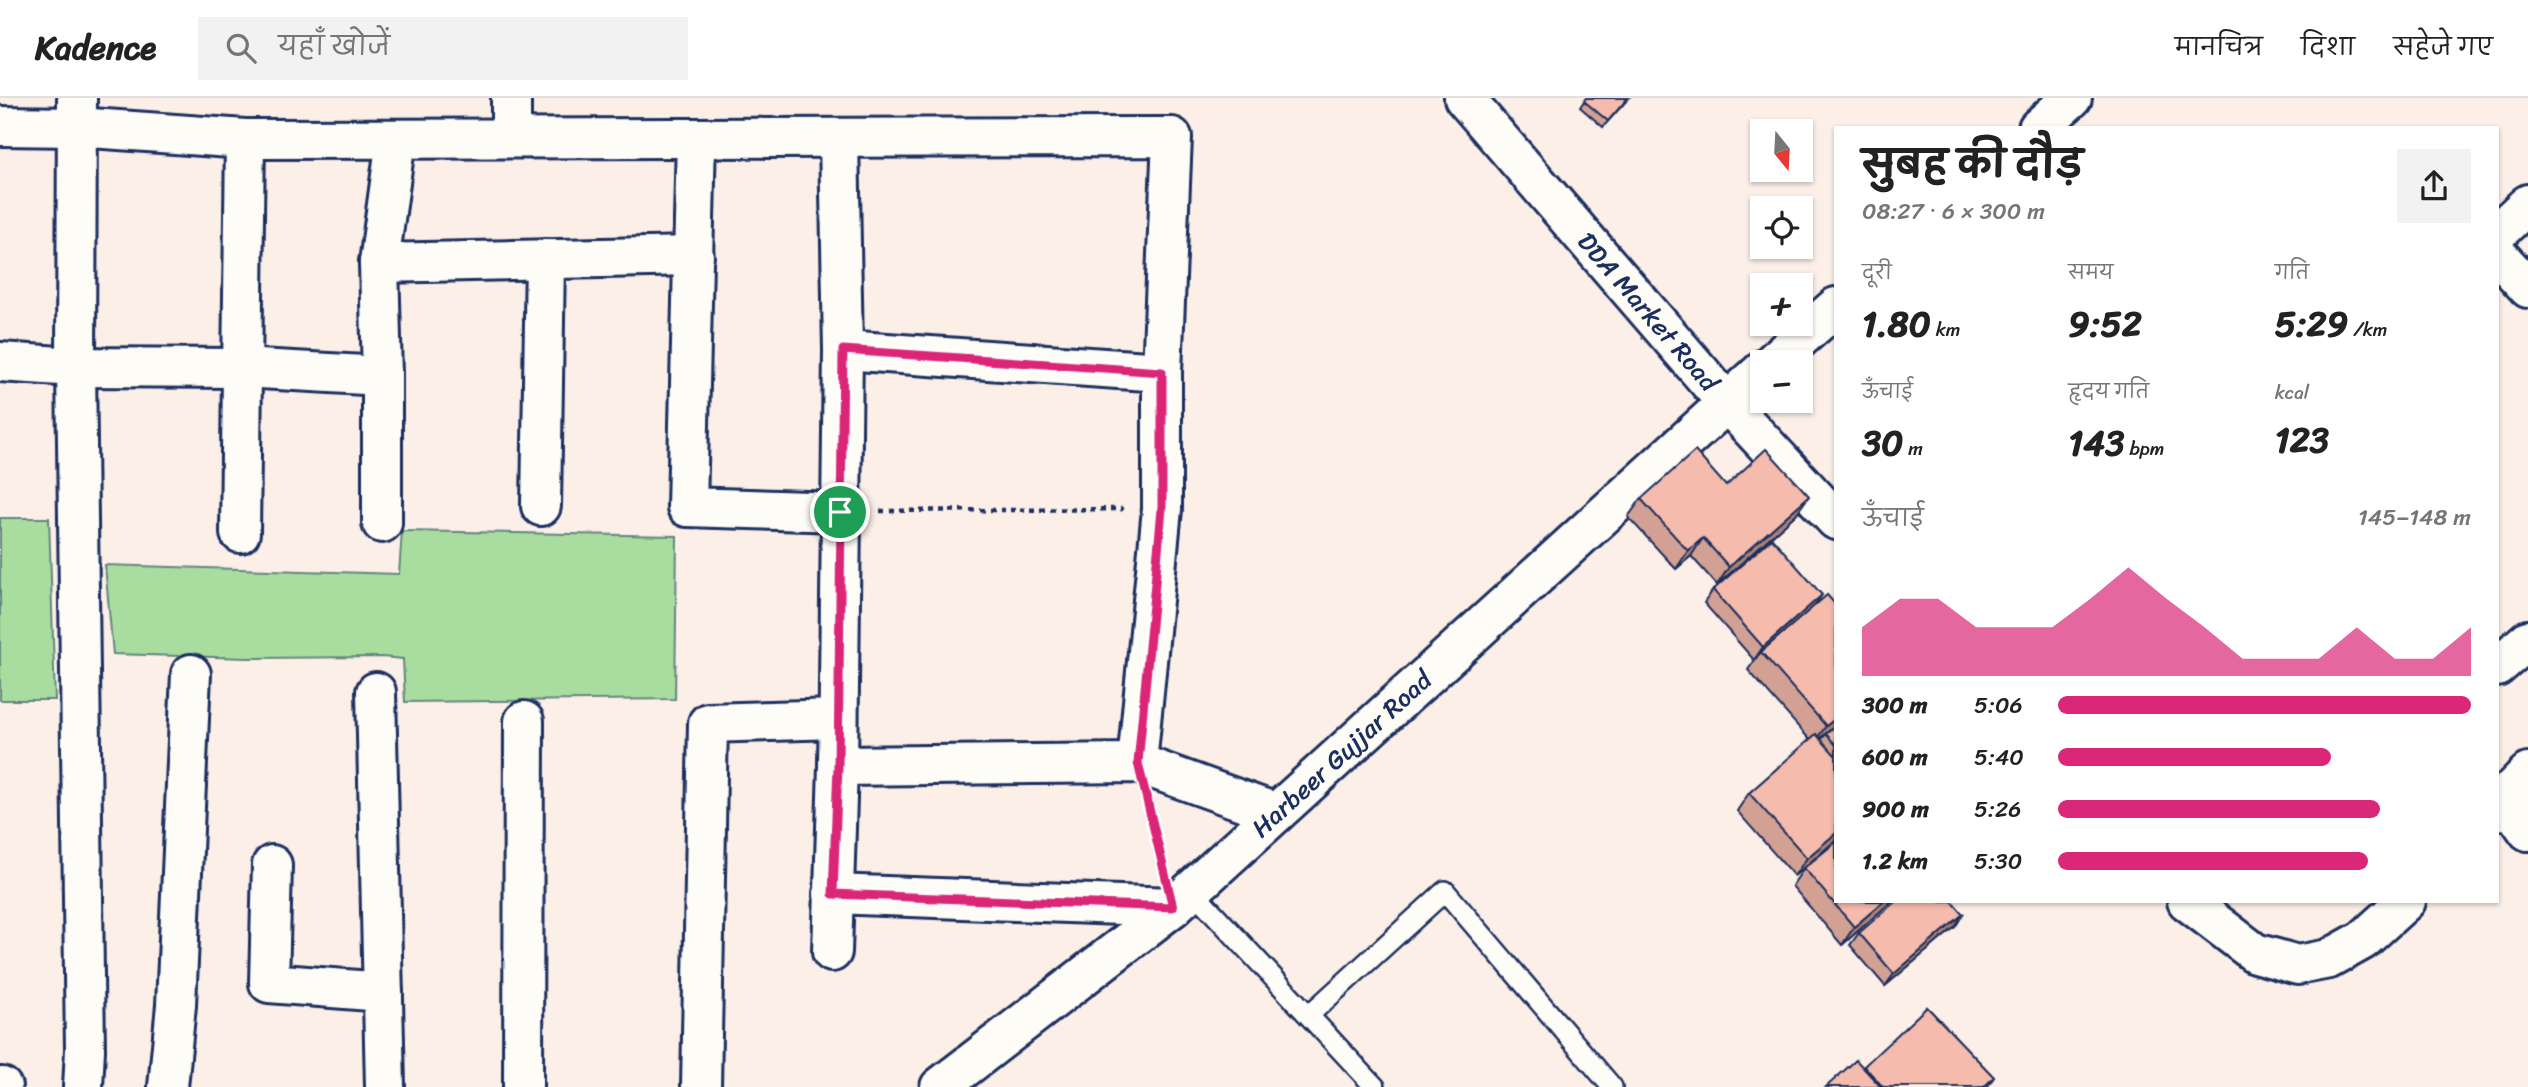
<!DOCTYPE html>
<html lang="hi">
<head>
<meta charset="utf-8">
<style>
	body { margin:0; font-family:Sriracha,"Playpen Sans Deva",sans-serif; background:#f2f2f2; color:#222; height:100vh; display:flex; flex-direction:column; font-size:26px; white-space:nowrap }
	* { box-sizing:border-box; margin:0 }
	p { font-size:23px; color:#767676 }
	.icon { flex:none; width:38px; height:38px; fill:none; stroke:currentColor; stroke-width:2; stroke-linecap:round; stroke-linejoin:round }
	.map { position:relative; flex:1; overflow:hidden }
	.drawer { position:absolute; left:1834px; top:28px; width:665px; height:777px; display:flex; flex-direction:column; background:#fff; border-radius:0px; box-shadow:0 2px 5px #0004 }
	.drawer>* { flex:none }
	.needle { width:46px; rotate:162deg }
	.fabs { position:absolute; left:1750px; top:21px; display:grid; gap:14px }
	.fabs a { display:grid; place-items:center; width:63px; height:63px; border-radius:0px; background:#fff; box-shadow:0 2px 5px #0004; font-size:35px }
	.pin { position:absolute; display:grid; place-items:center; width:60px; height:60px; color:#fff; margin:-30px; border:4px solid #fff; border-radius:50%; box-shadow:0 2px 7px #0007 }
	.round { display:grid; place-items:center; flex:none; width:74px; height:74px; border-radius:0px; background:#f2f2f2 }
	.headline { display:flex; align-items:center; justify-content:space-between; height:119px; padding:0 28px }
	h1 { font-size:38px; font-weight:700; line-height:52px }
	.figures { display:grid; grid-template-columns:repeat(3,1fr); gap:10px; height:119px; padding:7px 28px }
	.figures div { display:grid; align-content:center }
	.figures b { font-size:35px; font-weight:700 }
	.figures small { font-size:19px; font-weight:400 }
	.figures p { font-size:19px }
	.chart { height:196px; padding:14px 28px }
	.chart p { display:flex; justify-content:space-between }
	.chart svg { width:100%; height:126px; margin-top:7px; fill:#db2777; opacity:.7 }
	ul { padding:0 28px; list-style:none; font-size:23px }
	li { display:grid; grid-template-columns:112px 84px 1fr; align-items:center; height:52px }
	li i { height:18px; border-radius:9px; background:#db2777 }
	header { display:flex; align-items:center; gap:42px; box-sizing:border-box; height:98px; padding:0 35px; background:#fff; border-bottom:2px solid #e0e0e0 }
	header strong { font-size:33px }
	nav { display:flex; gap:38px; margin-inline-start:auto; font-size:24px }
	.search { width:490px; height:63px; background:#f2f2f2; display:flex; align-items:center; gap:18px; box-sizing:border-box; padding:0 24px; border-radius:0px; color:#767676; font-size:26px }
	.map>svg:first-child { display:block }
	.green { fill:#a9dd9f; stroke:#62867e; stroke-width:2 }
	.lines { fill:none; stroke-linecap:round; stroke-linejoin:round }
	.lane-casing { stroke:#1b2f5e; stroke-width:24 }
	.street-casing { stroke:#1b2f5e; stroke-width:44 }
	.secondary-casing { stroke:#1b2f5e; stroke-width:44 }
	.path { stroke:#1b2f5e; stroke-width:4.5; stroke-dasharray:5 5; stroke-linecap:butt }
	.lane { stroke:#fdfcf7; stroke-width:19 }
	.street { stroke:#fdfcf7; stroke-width:38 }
	.secondary { stroke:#fdfcf7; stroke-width:38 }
	.wall { fill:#d3a194; stroke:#1b2f5e; stroke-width:2 }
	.shaded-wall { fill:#ac8378; stroke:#1b2f5e; stroke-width:2 }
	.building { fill:#f5bbac; stroke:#1b2f5e; stroke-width:2 }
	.route-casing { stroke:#fff; stroke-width:14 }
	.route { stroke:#db2777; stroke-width:9 }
	.labels { text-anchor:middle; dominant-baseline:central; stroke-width:6; stroke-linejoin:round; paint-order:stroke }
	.street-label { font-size:26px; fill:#1b2f5e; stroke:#fdfcf7 }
</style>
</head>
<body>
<header>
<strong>Kadence</strong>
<div class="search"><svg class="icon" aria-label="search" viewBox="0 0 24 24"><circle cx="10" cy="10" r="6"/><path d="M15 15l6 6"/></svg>यहाँ खोजें</div>
<nav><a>मानचित्र</a><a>दिशा</a><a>सहेजे गए</a></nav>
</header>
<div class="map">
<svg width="2528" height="989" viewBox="0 0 2528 989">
	<rect width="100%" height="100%" fill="#fbefe8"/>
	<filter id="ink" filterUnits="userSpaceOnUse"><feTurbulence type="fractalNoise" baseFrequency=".0143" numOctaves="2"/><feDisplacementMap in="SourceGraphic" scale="14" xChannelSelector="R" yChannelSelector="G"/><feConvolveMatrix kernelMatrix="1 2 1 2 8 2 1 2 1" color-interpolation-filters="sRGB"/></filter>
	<g filter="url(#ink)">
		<path class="green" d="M0,420H49L55,602H0Z
			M402,433L677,438L675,601L405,604L403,561L382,559L248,560L113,556L105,467L399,476Z"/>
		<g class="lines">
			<g class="lane-casing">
				<path id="lane" d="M1192,792L1375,989
					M1309,917L1445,793L1612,989"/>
			</g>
			<g class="street-casing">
				<g id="street">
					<path d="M77,0L76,269L85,952L83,989"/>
					<path d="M511,0V40"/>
					<path d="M0,28L77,29L245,41L1172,39L1162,274V411L1137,665"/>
					<path d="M2038,30L2072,0"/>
					<path d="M696,40L687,409L840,414"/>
					<path d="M2497,135L2528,106"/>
					<path d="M2497,156L2528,190"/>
					<path d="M379,165L694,158"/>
					<path d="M843,252L1162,274"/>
					<path d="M0,264L76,269L241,270L382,278"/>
					<path d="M1773,264L1836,209"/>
					<path d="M541,408L545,161"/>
					<path d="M382,425V278L379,165L396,41"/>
					<path d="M240,435L245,41"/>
					<path d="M2497,569L2528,542"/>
					<path d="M376,594L385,989"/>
					<path d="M838,668L1137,665L1276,715"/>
					<path d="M272,767L269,885L383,894"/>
					<path d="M833,796L1173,809"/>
					<path d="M832,854L838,668L843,252L839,40"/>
					<path d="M0,989H2"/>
					<path d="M168,989L176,907L191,576"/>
					<path d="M523,989L524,623"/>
					<path d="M701,989L708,625L838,621"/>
					<path id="s1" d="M940,989L1173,809L1762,273"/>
				</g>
			</g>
			<g class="secondary-casing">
				<g id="secondary">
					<path id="s2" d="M1464,0L1727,305L1836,422"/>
					<path d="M2504,699L2528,733"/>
					<path d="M2497,713L2504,699L2528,675"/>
					<path d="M2187,803L2255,855L2298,867L2329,861L2363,842L2406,803"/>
				</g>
			</g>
			<path class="path" d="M880,413L1123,411
				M1149,712L1163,768"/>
			<use href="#lane" class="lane"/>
			<use href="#street" class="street"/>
			<use href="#secondary" class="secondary"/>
		</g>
		<path class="wall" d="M1586,0H1629L1603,29L1580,9Z
			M1726,388L1796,416L1717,487L1691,458L1676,471L1628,419L1641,401Z
			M1713,492L1815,507L1836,627L1820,640L1821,642L1826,636L1836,627V742L1794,778L1737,713L1749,695L1810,642L1748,572L1757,559L1754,562L1704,505Z
			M1804,770L1836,803H1892L1842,847L1792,788Z
			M1963,816L1955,829L1885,888L1850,847L1859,835Z
			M1927,909L1994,979L1987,989H1826L1863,970Z"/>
		<path class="shaded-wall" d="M1809,398L1796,416L1717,487L1729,469Z
			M1703,440L1691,458L1676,471L1688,453Z
			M1822,497L1813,510L1761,554L1754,562L1763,549Z
			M1836,620V627L1813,646L1826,628Z
			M1836,735V742L1794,778L1807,760Z
			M1884,803H1892L1842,847L1854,829Z
			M1963,816L1955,829L1885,888L1894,876Z"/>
		<path class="building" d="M1586,0H1628L1608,23L1584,3Z
			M1766,351L1809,398L1729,469L1703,440L1688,453L1641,401L1695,353L1726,388Z
			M1772,440L1822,497L1763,549L1713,492Z
			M1827,497L1836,507V620L1826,628L1761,554Z
			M1836,627V647L1826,636Z
			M1816,636L1836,658V735L1807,760L1749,695Z
			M1836,744V803H1884L1854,829L1804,770Z
			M1896,803H1952L1963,816L1894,876L1859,835Z
			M1927,909L1994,979L1984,989H1883L1864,968Z
			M1856,962L1881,989H1826Z"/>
	</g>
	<g class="lines" filter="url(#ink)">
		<g class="route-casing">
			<path id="route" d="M843,252L1162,274V411L1138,665L1173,809L833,796L838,668Z"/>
		</g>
		<use href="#route" class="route"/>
	</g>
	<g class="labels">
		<g class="street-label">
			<text stroke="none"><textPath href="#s2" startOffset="282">DDA Market Road</textPath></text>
			<text stroke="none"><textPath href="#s1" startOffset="522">Harbeer Gujjar Road</textPath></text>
		</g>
	</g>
</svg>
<div class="fabs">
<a><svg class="needle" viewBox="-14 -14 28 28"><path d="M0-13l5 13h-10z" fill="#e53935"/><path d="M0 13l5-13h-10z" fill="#767676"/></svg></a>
<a><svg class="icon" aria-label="locate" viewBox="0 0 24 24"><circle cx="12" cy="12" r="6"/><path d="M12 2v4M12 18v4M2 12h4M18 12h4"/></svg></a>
<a>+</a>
<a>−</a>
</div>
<div class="pin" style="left:840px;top:414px;background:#1e9e55"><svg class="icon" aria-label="arrive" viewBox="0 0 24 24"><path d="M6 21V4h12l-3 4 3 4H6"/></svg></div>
<section class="drawer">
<div class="headline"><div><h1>सुबह की दौड़</h1><p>08:27 · 6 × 300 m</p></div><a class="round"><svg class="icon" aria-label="share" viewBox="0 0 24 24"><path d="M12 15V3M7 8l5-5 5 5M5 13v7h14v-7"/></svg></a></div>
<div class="figures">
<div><p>दूरी</p><b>1.80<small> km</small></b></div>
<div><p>समय</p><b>9:52</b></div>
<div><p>गति</p><b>5:29<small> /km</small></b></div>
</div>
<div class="figures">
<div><p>ऊँचाई</p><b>30<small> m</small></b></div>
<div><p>हृदय गति</p><b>143<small> bpm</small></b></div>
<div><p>kcal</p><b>123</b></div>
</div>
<div class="chart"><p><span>ऊँचाई</span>145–148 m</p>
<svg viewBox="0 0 160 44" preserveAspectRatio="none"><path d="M0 44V27L10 17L20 17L30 27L40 27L50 27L60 17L70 6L80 17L90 27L100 38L110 38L120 38L130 27L140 38L150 38L160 27V44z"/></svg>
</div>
<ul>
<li><b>300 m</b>5:06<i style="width:100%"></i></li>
<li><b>600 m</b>5:40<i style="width:66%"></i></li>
<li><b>900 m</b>5:26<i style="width:78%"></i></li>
<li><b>1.2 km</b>5:30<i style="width:75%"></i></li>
</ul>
</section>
</div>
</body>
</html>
